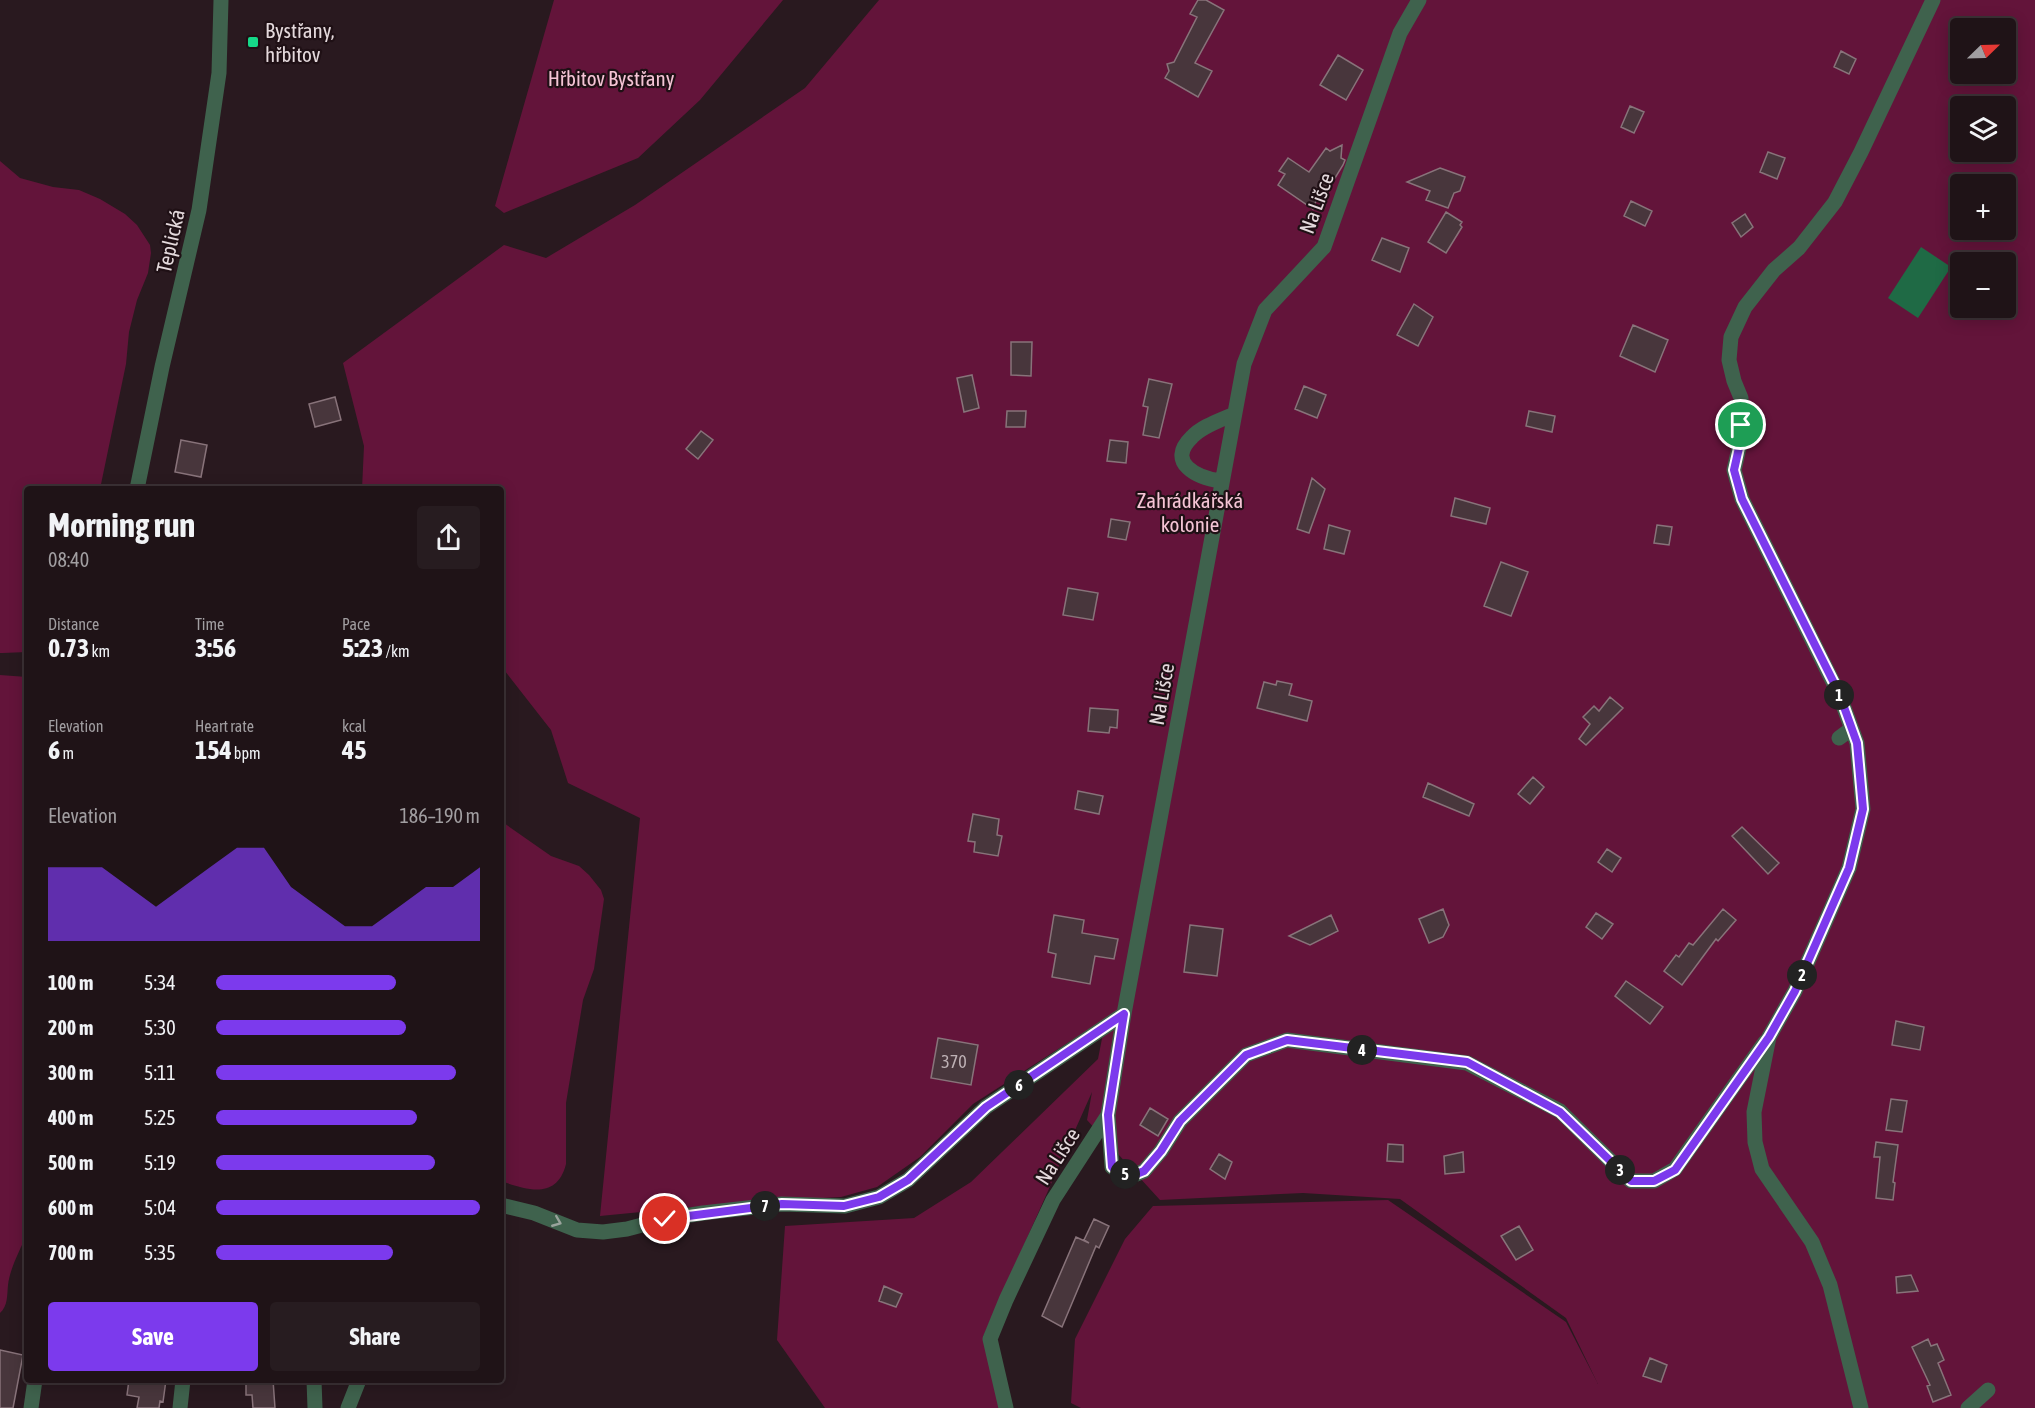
<!DOCTYPE html>
<html lang="en">
<head>
<meta charset="utf-8">
<style>
	body { margin:0; font-family:"Asap Condensed",sans-serif; background:#271c20; color:#f1f3f6; height:100vh; display:flex; flex-direction:column; font-size:22px; white-space:nowrap }
	* { box-sizing:border-box; margin:0 }
	p { font-size:20px; color:#a19ea1 }
	.icon { flex:none; width:33px; height:33px; fill:none; stroke:currentColor; stroke-width:2; stroke-linecap:round; stroke-linejoin:round }
	.map { position:relative; flex:1; overflow:hidden }
	.panel { position:absolute; left:24px; top:486px; width:480px; height:897px; display:flex; flex-direction:column; background:#1f1317; border-radius:6px; box-shadow:0 3px 15px #0003,0 0 0 2px #3c3236 }
	.panel>* { flex:none }
	.needle { width:39px; rotate:67deg }
	.buttons { position:absolute; left:1950px; top:18px; display:grid; gap:12px }
	.buttons a { display:grid; place-items:center; width:66px; height:66px; border-radius:6px; background:#1f1317; box-shadow:0 3px 15px #0003,0 0 0 2px #3c3236; font-size:30px }
	.pin { position:absolute; display:grid; place-items:center; width:51px; height:51px; color:#fff; margin:-26px; border:3px solid #fff; border-radius:50%; box-shadow:0 2px 6px #0007 }
	.km { position:absolute; width:30px; height:30px; margin:-15px; border-radius:50%; background:#222; color:#fff; font-size:16px; line-height:30px; text-align:center }
	.round { display:grid; place-items:center; flex:none; width:63px; height:63px; border-radius:6px; background:#271c20 }
	.summary { display:flex; align-items:center; justify-content:space-between; height:102px; padding:0 24px }
	h1 { font-size:33px; font-weight:700; line-height:45px }
	.stats { display:grid; grid-template-columns:repeat(3,1fr); gap:9px; height:102px; padding:6px 24px }
	.stats div { display:grid; align-content:center }
	.stats b { font-size:26px; font-weight:700 }
	.stats small { font-size:16px; font-weight:400 }
	.stats p { font-size:16px }
	.chart { height:168px; padding:12px 24px }
	.chart p { display:flex; justify-content:space-between }
	.chart svg { width:100%; height:108px; margin-top:6px; fill:#7c3aed; opacity:.7 }
	.primary-button { display:flex; gap:12px; margin-top:auto; padding:12px 24px }
	.primary-button a { flex:1; height:69px; border-radius:6px; background:#7c3aed; color:#fff; font-size:24px; font-weight:700; line-height:69px; text-align:center }
	.primary-button a+a { background:#271c20; color:#f1f3f6 }
	ul { padding:0 24px; list-style:none; font-size:20px }
	li { display:grid; grid-template-columns:96px 72px 1fr; align-items:center; height:45px }
	li i { height:15px; border-radius:8px; background:#7c3aed }
	.map>svg:first-child { display:block }
	.green { fill:#63143a; fill-rule:evenodd }
	.water { fill:#1f6a45 }
	.building { fill:#48363c; stroke:#88737a; stroke-width:1.5 }
	.lines { fill:none; stroke-linecap:round; stroke-linejoin:round }
	.minor { stroke:#3f624d; stroke-width:15 }
	.oneway { stroke:#9aa39c }
	.route-casing { stroke:#fff; stroke-width:12 }
	.route { stroke:#7c3aed; stroke-width:8 }
	.poi-dot { fill:#15d989; stroke:#1f1015; stroke-width:2 }
	.labels { text-anchor:middle; dominant-baseline:central; stroke-width:4.5; stroke-linejoin:round; paint-order:stroke }
	.number-label { font-size:18px; fill:#bdb0b4 }
	.poi-label { font-size:21px; fill:#e4d9dc; stroke:#1f1015; text-anchor:start }
	.park-label { font-size:21px; fill:#f5c4d5; stroke:#1f1015 }
	.street-label { font-size:21px; fill:#e4d9dc; stroke:#1f1015 }
</style>
</head>
<body>
<div class="map">
<svg width="2035" height="1408" viewBox="0 0 2035 1408">
	<rect width="100%" height="100%" fill="#29191f"/>
	<path class="green" d="M554,0H783L700,100L638,158L504,213L495,206Z
		M879,0H2035V1408H1081L1071,1403L1075,1339L1125,1239L1153,1206L1388,1200L1566,1322L1598,1384L1566,1318L1400,1199L1303,1193L1160,1200L1087,1120L1092,1092L983,1337L999,1408H825L777,1340L785,1226L914,1218L971,1182L1098,1059L1106,1018L973,1104L920,1157L877,1187L841,1197L734,1203L600,1216L640,818L568,783L551,730L501,666V489H362L364,446L343,363L504,245L546,258L635,205L805,88ZM1960,28H2006V74H1960ZM1960,106H2006V152H1960ZM1960,184H2006V230H1960ZM1960,262H2006V308H1960Z
		M0,161L20,178L53,187L79,190L100,199L125,214L137,225L150,245L151,253L148,273L137,300L129,332L126,364L100,489H27V652L3,653H0Z
		M0,675L27,677V1234C20,1250 10,1268 8,1285C7,1295 8,1306 0,1313Z
		M501,821L551,856L579,866L589,875L601,890L604,899L594,969L583,1000L566,1103V1164C557,1200 527,1190 501,1181Z"/>
	<path class="water" d="M1921,247L1951,267L1918,318L1888,298Z"/>
	<path class="building" d="M1198,0H1206L1224,10L1195,63L1212,71L1198,97L1165,78L1169,71L1167,64L1174,62L1197,17L1190,14Z
		M1841,51L1856,59L1849,74L1834,67Z
		M1338,55L1363,70L1346,100L1320,85Z
		M1630,106L1644,112L1634,133L1621,127Z
		M1342,145L1341,158L1345,160L1343,165L1324,196L1319,193L1313,209L1278,185L1285,174L1279,171L1288,158L1309,172L1326,148L1330,151Z
		M1768,152L1785,158L1777,179L1760,172Z
		M1440,168L1465,177L1460,191L1454,193L1448,208L1426,200L1430,191L1407,182Z
		M1631,201L1652,211L1645,226L1624,216Z
		M1446,212L1462,222L1460,225L1462,227L1446,253L1428,242Z
		M1745,214L1753,227L1741,237L1732,223Z
		M1382,238L1409,248L1400,272L1372,260Z
		M1414,304L1433,317L1418,346L1397,335Z
		M1633,325L1668,340L1655,372L1620,356Z
		M1011,342H1032L1031,376L1011,375Z
		M972,375L979,408L964,412L957,378Z
		M1149,379L1172,384L1159,438L1143,435L1148,407L1143,406Z
		M1304,386L1326,395L1317,418L1295,409Z
		M335,397L341,420L315,427L309,404Z
		M1007,411H1026L1025,427H1006Z
		M1529,411L1555,416L1552,432L1526,426Z
		M701,431L713,440L698,459L686,449Z
		M181,440L207,445L201,477L175,472Z
		M1110,440L1128,442L1126,463L1107,461Z
		M1312,478L1325,489L1309,533L1297,529Z
		M1455,498L1490,508L1486,524L1451,516Z
		M1111,519L1130,522L1126,540L1108,537Z
		M1329,525L1350,531L1344,554L1324,549Z
		M1657,525L1672,527L1669,545L1654,543Z
		M1501,562L1528,572L1511,616L1484,606Z
		M1068,588L1098,593L1093,620L1063,615Z
		M1277,681L1292,684L1289,695L1312,701L1307,721L1257,708L1264,682L1276,685Z
		M1610,697L1623,708L1586,745L1579,739L1590,724L1583,717L1594,706L1599,711Z
		M1090,708L1118,710L1117,728L1110,727L1109,733L1088,731Z
		M1533,777L1544,787L1530,804L1518,794Z
		M1428,783L1474,804L1469,816L1423,797Z
		M1078,791L1103,796L1099,814L1075,809Z
		M973,814L999,819L997,835L1002,836L998,856L974,852L975,842L968,841Z
		M1742,827L1779,863L1768,874L1732,836Z
		M1607,849L1621,858L1612,872L1598,862Z
		M1443,909L1449,925L1443,937L1429,943L1419,919Z
		M1723,909L1736,920L1718,941L1716,939L1682,985L1664,971L1676,955L1679,957L1689,943L1693,945Z
		M1596,913L1613,924L1602,939L1586,927Z
		M1054,915L1084,920L1082,933L1118,939L1114,959L1095,956L1090,984L1052,977L1056,954L1048,952Z
		M1331,915L1338,931L1310,945L1289,936Z
		M1190,925L1223,929L1217,976L1184,972Z
		M1626,981L1663,1007L1650,1024L1615,996Z
		M1896,1021L1924,1027L1920,1050L1892,1045Z
		M938,1038L978,1045L971,1085L931,1078Z
		M1891,1099L1907,1101L1902,1132L1886,1130Z
		M1150,1108L1168,1119L1158,1136L1140,1125Z
		M1876,1142L1898,1145L1893,1182L1895,1183L1893,1200L1876,1198L1880,1157H1874Z
		M1388,1144L1403,1145V1162L1387,1161Z
		M1463,1152L1464,1172L1445,1174L1444,1156Z
		M1219,1154L1232,1162L1225,1179L1210,1169Z
		M1094,1219L1109,1226L1099,1248L1096,1246L1062,1327L1042,1316L1076,1237L1089,1243L1084,1240Z
		M1519,1226L1533,1250L1516,1260L1501,1236Z
		M1911,1275L1918,1291L1897,1293L1896,1277Z
		M884,1286L902,1294L896,1307L879,1301Z
		M1928,1339L1931,1346L1937,1344L1944,1360L1938,1363L1951,1395L1933,1402L1927,1386L1930,1385L1912,1347Z
		M0,1350L23,1355L13,1408H0Z
		M1650,1358L1667,1365L1661,1382L1643,1376Z
		M129,1380H166L163,1402L160,1401L159,1408H137L139,1397L127,1395Z
		M246,1380H273L275,1408H253L252,1395H246Z"/>
	<g class="lines">
		<path class="minor" d="M1221,481C1198,478 1165,463 1192,437C1202,426 1221,420 1234,414
			M137,489L162,367L199,210L219,73L221,0
			M1839,738L1851,729
			M1108,1115L1112,1167L1129,1177L1144,1171L1161,1151L1180,1121L1246,1055L1287,1040L1467,1063L1560,1111L1631,1181H1654L1675,1169L1765,1042
			M501,1205L534,1213L577,1230L603,1232L627,1229L665,1219L703,1213L782,1204L845,1206L879,1197L908,1180L986,1107L1124,1014
			M314,1380L315,1408
			M31,1408L35,1380
			M180,1408L183,1380
			M348,1408L359,1380
			M1006,1408L990,1339L1006,1300L1053,1200L1108,1115L1124,1014L1244,364L1265,310L1324,247L1400,33L1419,0
			M1861,1408L1830,1285L1812,1242L1762,1169L1755,1142L1754,1112L1769,1037L1795,991L1849,868L1863,809L1857,743L1839,694L1742,499L1734,470L1741,439V398L1734,381L1729,360L1731,337L1745,307L1774,270L1799,248L1835,202L1861,152L1933,0
			M1968,1408L1988,1390"/>
	</g>
	<defs><path id="oneway-chevron" d="M-2-3.5L2.5 0L-2 3.5" fill="none" stroke-width="1.6" stroke-linecap="round" stroke-linejoin="round" transform="scale(1.5)"/></defs>
	<use class="oneway" href="#oneway-chevron" transform="translate(557 1222) rotate(22)"/>
	<g class="lines">
		<g class="route-casing">
			<path id="route" d="M665,1219L782,1204L844,1206L879,1197L908,1180L986,1107L1124,1014L1108,1115L1112,1167L1129,1177L1144,1171L1161,1151L1180,1121L1246,1055L1287,1040L1467,1062L1560,1112L1631,1181H1654L1675,1170L1769,1037L1795,991L1849,868L1863,809L1857,743L1839,693L1742,499L1734,470L1741,439V425"/>
		</g>
		<use href="#route" class="route"/>
	</g>
	<rect class="poi-dot" x="247" y="36" width="12" height="12" rx="3"/>
	<g class="labels">
		<g class="number-label">
			<text x="954" y="1061">370</text>
		</g>
		<g class="poi-label">
			<text x="265" y="30">Bystřany,<tspan x="265" dy="24">hřbitov</tspan></text>
		</g>
		<g class="park-label">
			<text x="611" y="78">Hřbitov Bystřany</text>
			<text x="1190" y="500">Zahrádkářská<tspan x="1190" dy="24">kolonie</tspan></text>
		</g>
		<g class="street-label">
			<text transform="translate(1316 203) rotate(-70)">Na Lišce</text>
			<text transform="translate(170 241) rotate(-77)">Teplická</text>
			<text transform="translate(1161 694) rotate(-80)">Na Lišce</text>
			<text transform="translate(1057 1156) rotate(-57)">Na Lišce</text>
		</g>
	</g>
</svg>
<div class="buttons">
<a><svg class="needle" viewBox="-14 -14 28 28"><path d="M0-13l5 13h-10z" fill="#e53935"/><path d="M0 13l5-13h-10z" fill="#a19ea1"/></svg></a>
<a><svg class="icon" aria-label="layers" viewBox="0 0 24 24"><path d="M12 4l9 5-9 5-9-5zM3 14l9 5 9-5"/></svg></a>
<a>+</a>
<a>−</a>
</div>
<div class="pin" style="left:1741px;top:425px;background:#1e9e55"><svg class="icon" aria-label="arrive" viewBox="0 0 24 24"><path d="M6 21V4h12l-3 4 3 4H6"/></svg></div>
<div class="pin" style="left:665px;top:1219px;background:#d93025"><svg class="icon" aria-label="check" viewBox="0 0 24 24"><path d="M5 12l5 5 9-10"/></svg></div>
<b class="km" style="left:1839px;top:695px">1</b>
<b class="km" style="left:1802px;top:975px">2</b>
<b class="km" style="left:1620px;top:1170px">3</b>
<b class="km" style="left:1362px;top:1050px">4</b>
<b class="km" style="left:1125px;top:1174px">5</b>
<b class="km" style="left:1019px;top:1085px">6</b>
<b class="km" style="left:765px;top:1206px">7</b>
<section class="panel">
<div class="summary"><div><h1>Morning run</h1><p>08:40</p></div><a class="round"><svg class="icon" aria-label="share" viewBox="0 0 24 24"><path d="M12 15V3M7 8l5-5 5 5M5 13v7h14v-7"/></svg></a></div>
<div class="stats">
<div><p>Distance</p><b>0.73<small> km</small></b></div>
<div><p>Time</p><b>3:56</b></div>
<div><p>Pace</p><b>5:23<small> /km</small></b></div>
</div>
<div class="stats">
<div><p>Elevation</p><b>6<small> m</small></b></div>
<div><p>Heart rate</p><b>154<small> bpm</small></b></div>
<div><p>kcal</p><b>45</b></div>
</div>
<div class="chart"><p><span>Elevation</span>186–190 m</p>
<svg viewBox="0 0 160 44" preserveAspectRatio="none"><path d="M0 44V14L10 14L20 14L30 22L40 30L50 22L60 14L70 6L80 6L90 22L100 30L110 38L120 38L130 30L140 22L150 22L160 14V44z"/></svg>
</div>
<ul>
<li><b>100 m</b>5:34<i style="width:68%"></i></li>
<li><b>200 m</b>5:30<i style="width:72%"></i></li>
<li><b>300 m</b>5:11<i style="width:91%"></i></li>
<li><b>400 m</b>5:25<i style="width:76%"></i></li>
<li><b>500 m</b>5:19<i style="width:83%"></i></li>
<li><b>600 m</b>5:04<i style="width:100%"></i></li>
<li><b>700 m</b>5:35<i style="width:67%"></i></li>
</ul>
<div class="primary-button"><a>Save</a><a>Share</a></div>
</section>
</div>
</body>
</html>
